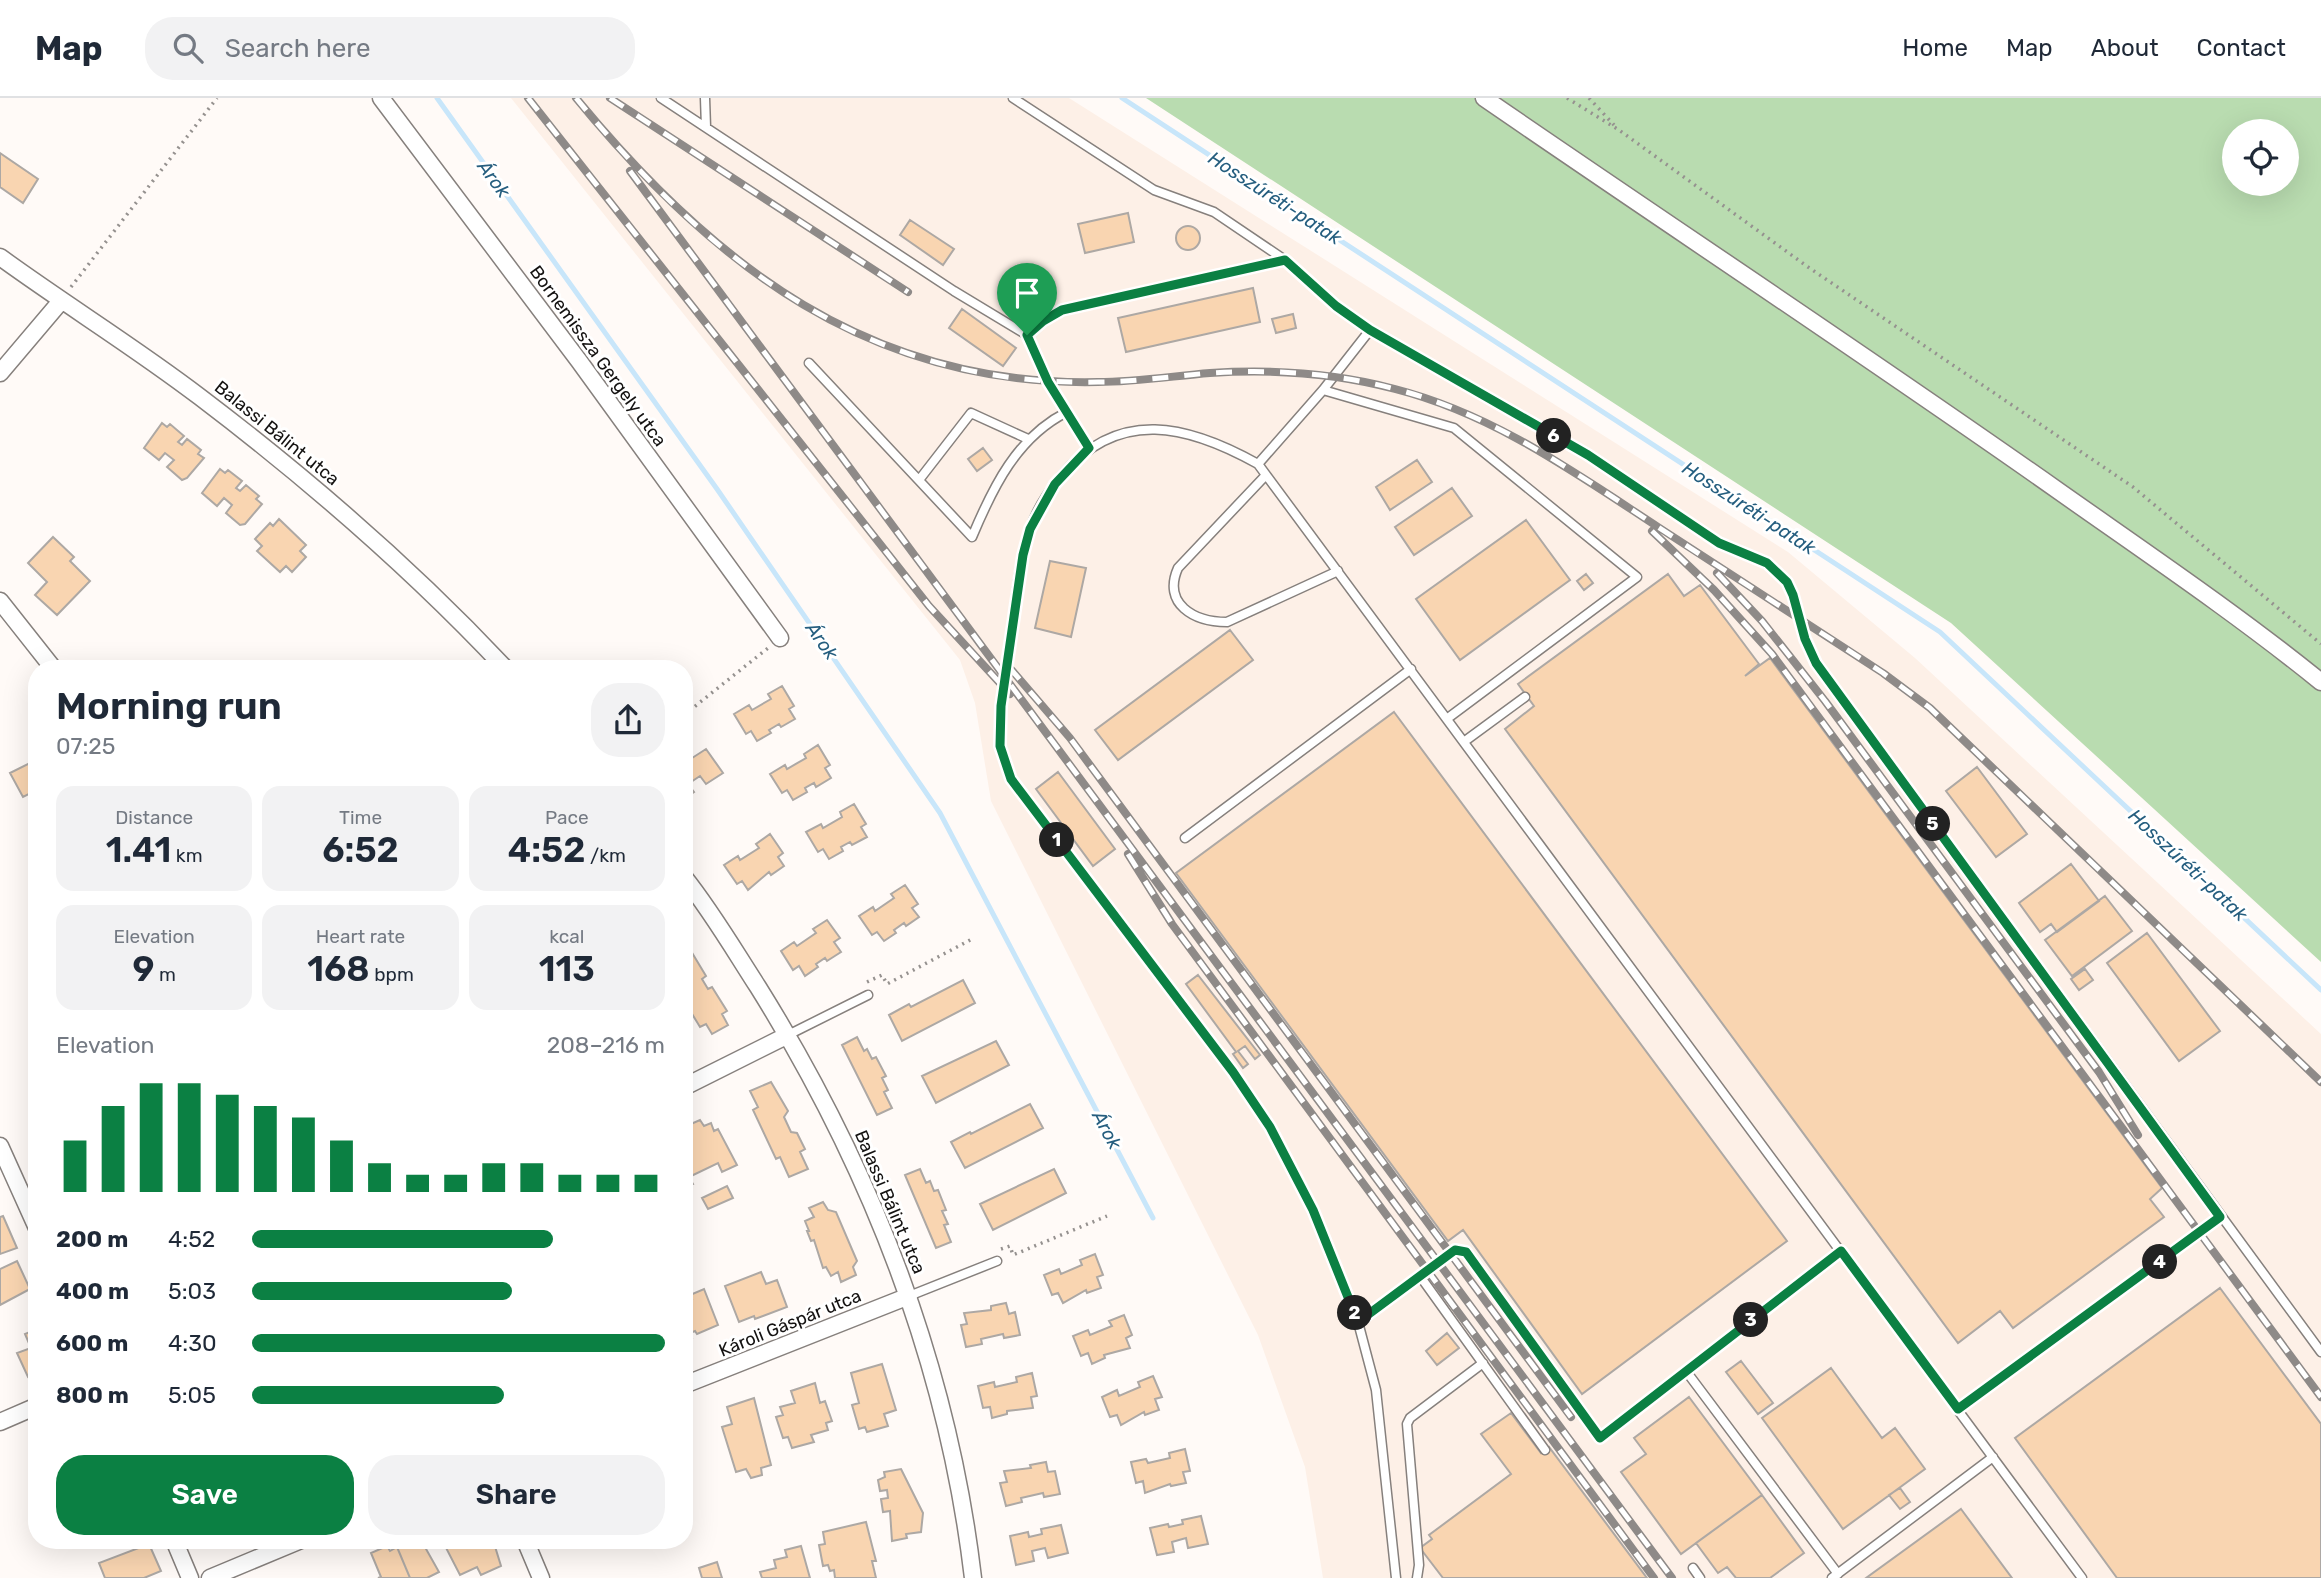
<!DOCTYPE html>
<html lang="en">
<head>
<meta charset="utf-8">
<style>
	body { margin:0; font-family:Rubik,sans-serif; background:#f2f2f3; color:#1f2937; height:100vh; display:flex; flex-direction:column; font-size:26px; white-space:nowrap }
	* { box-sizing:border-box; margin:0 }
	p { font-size:23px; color:#747a83 }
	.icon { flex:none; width:38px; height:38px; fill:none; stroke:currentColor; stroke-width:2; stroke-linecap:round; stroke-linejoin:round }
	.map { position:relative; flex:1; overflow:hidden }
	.sheet { position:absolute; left:28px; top:562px; width:665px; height:889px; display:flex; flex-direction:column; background:#fff; border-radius:28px; box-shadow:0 7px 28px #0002 }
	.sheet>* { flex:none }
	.tools { position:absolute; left:2222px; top:21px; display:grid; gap:14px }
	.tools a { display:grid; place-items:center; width:77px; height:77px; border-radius:50%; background:#fff; box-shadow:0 7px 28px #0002; font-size:35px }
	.pin { position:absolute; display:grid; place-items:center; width:60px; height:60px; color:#fff; margin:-72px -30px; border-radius:50% 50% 50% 0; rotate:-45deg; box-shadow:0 0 7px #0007 }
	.pin .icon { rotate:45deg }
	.km { position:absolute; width:35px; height:35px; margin:-18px; border-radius:50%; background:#222; color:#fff; font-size:19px; line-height:35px; text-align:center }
	.round { display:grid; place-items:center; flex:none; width:74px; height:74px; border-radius:28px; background:#f2f2f3 }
	.overview { display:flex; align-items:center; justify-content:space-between; height:119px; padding:0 28px }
	h1 { font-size:38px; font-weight:600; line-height:52px }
	.stats { display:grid; grid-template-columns:repeat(3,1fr); gap:10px; height:119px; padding:7px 28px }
	.stats div { display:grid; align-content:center; border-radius:18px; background:#f2f2f3; text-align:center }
	.stats b { font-size:35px; font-weight:600 }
	.stats small { font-size:19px; font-weight:400 }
	.stats p { font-size:19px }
	.chart { height:196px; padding:14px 28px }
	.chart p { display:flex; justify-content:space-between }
	.chart svg { width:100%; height:126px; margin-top:7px; stroke:#0b8043; stroke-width:6 }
	.button { display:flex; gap:14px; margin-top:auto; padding:14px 28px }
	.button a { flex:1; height:80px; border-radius:28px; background:#0b8043; color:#fff; font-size:28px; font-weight:600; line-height:80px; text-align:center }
	.button a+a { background:#f2f2f3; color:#1f2937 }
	ul { padding:0 28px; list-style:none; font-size:23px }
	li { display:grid; grid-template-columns:112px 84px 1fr; align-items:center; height:52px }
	li i { height:18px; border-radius:9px; background:#0b8043 }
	header { display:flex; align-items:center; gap:42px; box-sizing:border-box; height:98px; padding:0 35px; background:#fff; border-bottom:2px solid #e0e1e3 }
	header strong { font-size:33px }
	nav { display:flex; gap:38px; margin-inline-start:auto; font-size:24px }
	.search { width:490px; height:63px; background:#f2f2f3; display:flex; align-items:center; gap:18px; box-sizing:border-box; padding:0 24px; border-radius:28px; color:#747a83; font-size:26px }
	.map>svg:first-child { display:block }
	.built { fill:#fdf0e7 }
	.green { fill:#b9dcb0; fill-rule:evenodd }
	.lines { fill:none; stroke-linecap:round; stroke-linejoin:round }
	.stream { stroke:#c8e6fa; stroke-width:5 }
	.building { fill:#f9d5b1; stroke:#ada8a4; stroke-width:2 }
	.lane-casing { stroke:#86807d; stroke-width:11 }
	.street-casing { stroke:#86807d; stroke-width:19 }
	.path { stroke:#95918f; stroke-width:3.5; stroke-dasharray:2 5; stroke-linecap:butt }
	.lane { stroke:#fff; stroke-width:8 }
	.street { stroke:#fff; stroke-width:16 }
	.rail-casing { stroke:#8e8a88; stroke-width:8 }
	.rail { stroke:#fff; stroke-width:5; stroke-dasharray:16; stroke-linecap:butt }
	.route-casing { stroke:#fff; stroke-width:14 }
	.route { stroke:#0b8043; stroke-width:9 }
	.labels { text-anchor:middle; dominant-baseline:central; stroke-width:6; stroke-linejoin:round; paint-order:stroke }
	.street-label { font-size:18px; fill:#141211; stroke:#fff }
	.water-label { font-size:19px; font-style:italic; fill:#255e7f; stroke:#fff }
</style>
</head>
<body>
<header>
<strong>Map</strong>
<div class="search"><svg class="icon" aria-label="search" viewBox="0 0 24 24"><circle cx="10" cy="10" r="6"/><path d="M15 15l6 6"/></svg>Search here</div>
<nav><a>Home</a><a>Map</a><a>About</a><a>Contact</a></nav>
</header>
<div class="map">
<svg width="2321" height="1480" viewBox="0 0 2321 1480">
	<rect width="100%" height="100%" fill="#fffaf7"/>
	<path class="built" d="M511,0H1069L1788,454L1915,560L2321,936V1480H1323L1305,1369L1258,1237L991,703L975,605L960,562Z"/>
	<path class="green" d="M1146,0H2321V864L1951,525ZM2235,33H2287V86H2235Z"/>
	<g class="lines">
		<path class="stream" d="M437,0L717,391L940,715L1153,1120
			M1122,0L1940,534L2321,892"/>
	</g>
	<path class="building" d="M0,55L38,81L23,105L0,89Z
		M1128,115L1134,144L1085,155L1078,126Z
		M910,122L954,151L943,167L900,137Z
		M1176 140a12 12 0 1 1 24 0a12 12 0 1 1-24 0Z
		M1253,190L1260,224L1126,254L1118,220Z
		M962,211L1016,250L1003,268L949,230Z
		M1293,216L1296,230L1276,235L1272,221Z
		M162,325L167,329L170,326L184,338L178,344L182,347L187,341L201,352L198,356L204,360L187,380L182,382L167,369L174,362L165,355L159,362L144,350Z
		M983,350L992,362L977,373L968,361Z
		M1417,362L1432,384L1390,412L1376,389Z
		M220,371L225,375L228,372L242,383L236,390L240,393L246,387L259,398L256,401L262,406L245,426L240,427L226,415L232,407L224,400L217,408L202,395Z
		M1452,390L1472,418L1414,457L1395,429Z
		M279,421L306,447L300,453L306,459L292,474L286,468L280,474L257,453L262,448L255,441L270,425L273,428Z
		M1526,422L1570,482L1460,562L1416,501Z
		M53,439L74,459L70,463L90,483L57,517L35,497L47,484L28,465Z
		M1050,463L1086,470L1071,539L1035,530Z
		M1586,476L1593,485L1584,492L1577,483Z
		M1668,476L1684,498L1700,487L1759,566L1745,578L1770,560L2162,1090L2150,1101L2164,1119L2013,1230L2000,1213L1958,1245L1505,631L1534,608L1518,586Z
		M1230,532L1253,562L1118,662L1095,632Z
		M782,588L794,608L789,611L795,621L781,629L779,626L769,632L771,635L757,643L751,633L746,636L734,616L749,607L752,612L771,601L768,596Z
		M1394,614L1787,1143L1582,1296L1463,1132L1448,1143L1176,775Z
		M818,647L830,667L825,670L831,680L816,689L814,685L805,690L807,694L793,702L787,692L782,695L770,676L785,667L787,671L806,660L804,656Z
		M706,651L723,675L706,686L700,678L688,686L694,694L684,701V670L691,666L689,662Z
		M37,657V692L23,699L10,675L34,663L32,660Z
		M1977,669L2027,736L1996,759L1946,693Z
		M1058,674L1115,751L1093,768L1036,691Z
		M854,706L866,726L861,729L867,739L852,747L850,744L841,749L843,753L829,761L823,751L818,754L806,734L821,726L823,730L842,719L840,714Z
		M770,736L783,755L778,759L784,768L771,777L769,774L748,792L742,783L737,786L724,767L738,758L740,762L759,750L756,746Z
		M2071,766L2099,803L2057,834L2051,826L2040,834L2019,805Z
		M905,787L918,806L912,810L919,819L906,828L904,825L894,832L896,835L884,843L877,834L872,837L859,818L873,809L875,813L894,800L891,796Z
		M2105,798L2132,833L2072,878L2045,842Z
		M827,822L840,840L834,844L841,854L827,863L825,860L816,866L818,869L805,878L799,868L793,872L781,853L794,844L797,848L816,835L813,831Z
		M2147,835L2220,933L2179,963L2107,865Z
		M684,851L687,855L691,853L706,878L702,881L708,891L712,889L727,913L722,916L728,927L712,936L706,926L700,929L686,906L689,904L684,896Z
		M2085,871L2093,882L2079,892L2071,881Z
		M1198,877L1260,957L1255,961L1245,948L1238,953L1248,966L1243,970L1233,956L1236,954L1186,886Z
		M963,882L975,905L902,943L889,917L909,906L911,909Z
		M857,939L864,953L867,951L872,961L876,959L886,978L882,980L888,992L884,994L892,1010L877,1017L842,947Z
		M996,943L1009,967L936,1005L922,978Z
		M771,984L788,1013L784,1019L791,1034L797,1035L805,1051L800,1054L808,1071L789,1079L780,1059L776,1061L753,1012L758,1009L750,993Z
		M1030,1006L1043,1030L965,1070L951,1044L970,1034L971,1036Z
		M700,1022L704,1028L711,1025L714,1033L718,1031L737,1067L722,1074L718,1065L689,1079L693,1086L684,1090V1029Z
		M920,1071L926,1085L930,1083L934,1093L938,1092L946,1112L942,1113L948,1126L944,1127L951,1144L936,1150L905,1077Z
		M1054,1071L1066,1095L993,1132L980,1106Z
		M727,1088L733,1100L708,1111L702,1100Z
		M823,1104L828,1112L836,1114L857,1163L853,1169L856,1177L841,1184L838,1174L831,1178L826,1169L823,1170L814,1142L811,1143L807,1133H809L805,1123L814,1119L809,1110Z
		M3,1118L17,1150L0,1156V1119Z
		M1095,1156L1103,1177L1097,1179L1101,1190L1087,1195L1086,1192L1063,1205L1058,1195L1052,1197L1044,1177L1059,1171L1061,1176L1082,1167L1080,1162Z
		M17,1163L30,1191L0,1207V1171Z
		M761,1174L766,1186L777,1182L787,1209L755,1221L754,1218L739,1224L725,1188Z
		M2220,1190L2321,1326V1480H2117L2015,1340Z
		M704,1191L718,1227L697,1236L695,1233L690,1235L692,1240L684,1244L685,1204L692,1201L690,1197Z
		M1006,1205L1009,1216L1015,1214L1020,1237L1004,1240L1003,1236L981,1241L982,1246L966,1249L961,1227L967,1226L964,1215L991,1212V1208Z
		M1124,1217L1132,1237L1126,1240L1130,1250L1104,1257L1105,1260L1092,1266L1088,1255L1081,1258L1073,1238L1088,1232L1090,1237L1112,1228L1109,1223Z
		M37,1231V1275L28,1279L17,1255L31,1250L25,1236Z
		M1447,1235L1459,1250L1437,1267L1426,1253Z
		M1741,1263L1773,1305L1758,1316L1726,1274Z
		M882,1266L896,1312L884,1316L888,1328L867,1334L865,1329L859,1331L852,1307L859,1305L851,1275Z
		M1831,1270L1882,1340L1895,1330L1925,1371L1843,1431L1762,1320Z
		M1032,1275L1037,1298L1031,1299L1033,1310L1007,1313V1316L992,1320L990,1309L983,1310L978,1288L994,1284L995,1289L1017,1284L1016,1279Z
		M1153,1278L1162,1299L1155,1301L1159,1312L1145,1317L1144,1314L1121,1327L1117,1317L1110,1319L1102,1299L1117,1292L1119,1298L1140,1289L1138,1284Z
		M815,1285L820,1305L825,1303L832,1323L826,1325L828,1332L811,1337L814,1344L792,1350L788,1339L783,1340L776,1319L783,1317L780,1309L795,1305L791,1293Z
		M1689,1299L1762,1397L1681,1456L1621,1374L1646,1356L1634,1340Z
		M754,1300L771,1367L761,1370L762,1377L751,1380L746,1371L736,1374L722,1329L732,1326L727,1309Z
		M1511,1315L1541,1355L1549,1349L1647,1480H1443L1420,1450L1432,1441L1429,1437L1511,1376L1481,1336Z
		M1185,1351L1190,1373L1183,1374L1186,1385L1171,1388L1170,1386L1145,1395L1143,1383L1136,1385L1131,1364L1146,1361L1148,1365L1170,1360L1169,1355Z
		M1046,1364L1048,1374L1055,1373L1060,1396L1044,1399L1043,1395L1021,1400L1022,1404L1006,1408L1000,1385L1007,1384L1004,1373L1031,1370L1030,1367Z
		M901,1371L923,1415L921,1434L906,1436L907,1440L892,1443L890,1413L883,1414L881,1401L888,1400L887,1392L880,1393L878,1382L885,1379L884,1374Z
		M1900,1390L1910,1404L1900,1411L1889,1397Z
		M1762,1397L1804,1455L1770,1480H1736L1727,1469L1718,1475L1696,1445Z
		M1961,1411L2012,1480H1866Z
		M1201,1418L1208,1446L1188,1450L1186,1440L1172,1444L1174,1454L1157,1457L1150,1430L1168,1426L1169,1429L1183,1426L1182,1422Z
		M866,1424L876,1463H872L876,1480H835L834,1472L830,1473L828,1467L823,1468L819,1447L825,1446L823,1434Z
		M1061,1427L1068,1455L1048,1460L1045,1450L1032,1453L1034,1463L1016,1467L1010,1438L1028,1434L1029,1439L1042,1436L1041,1431Z
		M400,1442H421L439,1474L427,1480H410L397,1449L402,1447Z
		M442,1442H493L501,1468L481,1477L477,1469L460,1477Z
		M149,1446L161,1473L144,1480H105L99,1465Z
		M387,1448L390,1453L397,1449L410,1480H378L381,1479L371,1455Z
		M801,1448L810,1480H762L760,1474L776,1470L774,1462L787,1459L785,1452Z
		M717,1464L722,1480H702L699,1470Z"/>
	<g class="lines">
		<g class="lane-casing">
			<path id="lane" d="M661,0L954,193L1027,237L1048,284L1089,350
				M705,0L706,29
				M1013,0L1154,92L1214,114L1285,162
				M1027,237L1043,223L1062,212L1285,162L1336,208L1370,232L1588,357L1719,445L1767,465L1787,484L1793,497L1806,541L1816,565L2321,1254
				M809,265L972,439C993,389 1017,339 1067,314
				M1323,292L1454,330L1637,479L1448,620
				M1258,366L1323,292L1370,232
				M1266,377L1178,470C1162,506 1194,524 1227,524L1338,473
				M919,382L971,315L1028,341
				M1465,643L1525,599
				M1185,740L1411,571
				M788,937L868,897
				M1420,1178L1545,1352
				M909,1198L997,1163
				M1358,1224L1455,1152L1466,1154L1600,1340L1841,1152
				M1686,1273L1838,1476
				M1958,1311L2220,1120
				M1693,1470L1700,1480
				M1396,1480L1376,1292L1358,1224L1313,1112L1270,1029L1233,974L1011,681C990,637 1004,585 1011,539C1016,504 1018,467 1029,434C1035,414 1048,394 1061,378C1119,309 1188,327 1258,366L2082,1480
				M1417,1480L1419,1467L1407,1326L1410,1320L1483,1265
				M1832,1480L1993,1359"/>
		</g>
		<g class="street-casing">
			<path id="street" d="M381,0L579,263L780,540
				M1484,0C1676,132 1870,260 2060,394C2148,456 2237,516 2321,584
				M0,159C66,207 136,250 200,299C308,381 412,471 505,570
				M0,275L61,203
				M0,503L53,570
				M684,779C712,814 734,852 758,889C871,1070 948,1268 973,1480
				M684,989L788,937
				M0,1048L37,1130
				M684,1287L909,1198
				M0,1324L37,1308
				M174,1442L190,1480
				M525,1442L541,1480
				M210,1480L301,1442"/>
		</g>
		<path class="path" d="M1567,0L1619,32L1808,169L2133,389L2321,546
			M1589,0L1614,27
			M71,189L217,0
			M684,617L768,550
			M867,884L882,877L887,886L972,841
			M1001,1151L1010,1148L1013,1157L1107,1118"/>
		<use href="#lane" class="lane"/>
		<use href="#street" class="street"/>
		<g class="rail-casing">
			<path id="rail" d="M528,0L929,508L1010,596
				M576,0C714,168 871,289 1098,284C1136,284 1173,278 1210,275C1272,271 1335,275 1395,291C1493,316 1574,374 1658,429C1733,478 1808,526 1883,575L1930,610L2321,984
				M610,0L908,194
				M630,73L1672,1480
				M1652,433L1714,492L1772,556L2321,1299
				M1717,475L1762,523L1825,603L2099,974L2138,1037
				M1009,569L1070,640L1571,1319
				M1128,756L1172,826L1654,1480"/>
		</g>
		<use href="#rail" class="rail"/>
	</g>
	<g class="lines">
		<g class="route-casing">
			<path id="route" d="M1285,162L1336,208L1370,232L1588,357L1719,445L1767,465L1787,484L1793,497L1805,541L1816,565L2220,1119L1958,1311L1841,1153L1600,1340L1466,1154L1455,1152L1358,1224L1313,1112L1270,1029L1233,974L1011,681L1000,648L1001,608L1023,457L1030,431L1055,386L1089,350L1048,284L1027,237L1043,223L1062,212Z"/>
		</g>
		<use href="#route" class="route"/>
	</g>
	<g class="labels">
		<g class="street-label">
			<text transform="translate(598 258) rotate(54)">Bornemissza Gergely utca</text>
			<text transform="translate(277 335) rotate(39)">Balassi Bálint utca</text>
			<text transform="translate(890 1104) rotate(67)">Balassi Bálint utca</text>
			<text transform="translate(790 1225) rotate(-22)">Károli Gáspár utca</text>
		</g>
		<g class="water-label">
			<text transform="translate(494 81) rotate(54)">Árok</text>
			<text transform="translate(1275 100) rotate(33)">Hosszúréti-patak</text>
			<text transform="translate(1749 410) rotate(33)">Hosszúréti-patak</text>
			<text transform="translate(822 543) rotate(55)">Árok</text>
			<text transform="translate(2188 767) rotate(43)">Hosszúréti-patak</text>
			<text transform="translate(1107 1032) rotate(62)">Árok</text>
		</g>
	</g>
</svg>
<div class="tools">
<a><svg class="icon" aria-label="locate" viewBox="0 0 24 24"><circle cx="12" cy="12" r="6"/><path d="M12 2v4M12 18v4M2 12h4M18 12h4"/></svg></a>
</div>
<div class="pin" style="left:1027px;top:237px;background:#1e9e55"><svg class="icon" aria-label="arrive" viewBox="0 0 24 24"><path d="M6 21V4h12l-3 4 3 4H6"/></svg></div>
<b class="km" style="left:1057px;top:742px">1</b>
<b class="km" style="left:1355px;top:1215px">2</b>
<b class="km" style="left:1751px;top:1222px">3</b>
<b class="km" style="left:2160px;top:1164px">4</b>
<b class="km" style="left:1933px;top:726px">5</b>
<b class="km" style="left:1554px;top:338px">6</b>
<section class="sheet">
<div class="overview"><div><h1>Morning run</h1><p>07:25</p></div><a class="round"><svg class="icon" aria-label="share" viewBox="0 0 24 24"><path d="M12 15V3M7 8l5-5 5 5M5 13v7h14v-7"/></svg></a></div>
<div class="stats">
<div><p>Distance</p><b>1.41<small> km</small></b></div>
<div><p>Time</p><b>6:52</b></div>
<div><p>Pace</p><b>4:52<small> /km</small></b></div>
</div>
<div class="stats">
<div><p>Elevation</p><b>9<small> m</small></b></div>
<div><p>Heart rate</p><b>168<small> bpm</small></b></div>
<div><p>kcal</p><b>113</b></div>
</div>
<div class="chart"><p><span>Elevation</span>208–216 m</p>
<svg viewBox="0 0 160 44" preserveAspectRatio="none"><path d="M5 44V26M15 44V14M25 44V6M35 44V6M45 44V10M55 44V14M65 44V18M75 44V26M85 44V34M95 44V38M105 44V38M115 44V34M125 44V34M135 44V38M145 44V38M155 44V38"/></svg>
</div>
<ul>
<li><b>200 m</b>4:52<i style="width:73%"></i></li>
<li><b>400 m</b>5:03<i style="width:63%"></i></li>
<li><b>600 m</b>4:30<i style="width:100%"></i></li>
<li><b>800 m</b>5:05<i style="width:61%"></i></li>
</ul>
<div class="button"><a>Save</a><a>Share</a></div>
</section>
</div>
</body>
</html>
